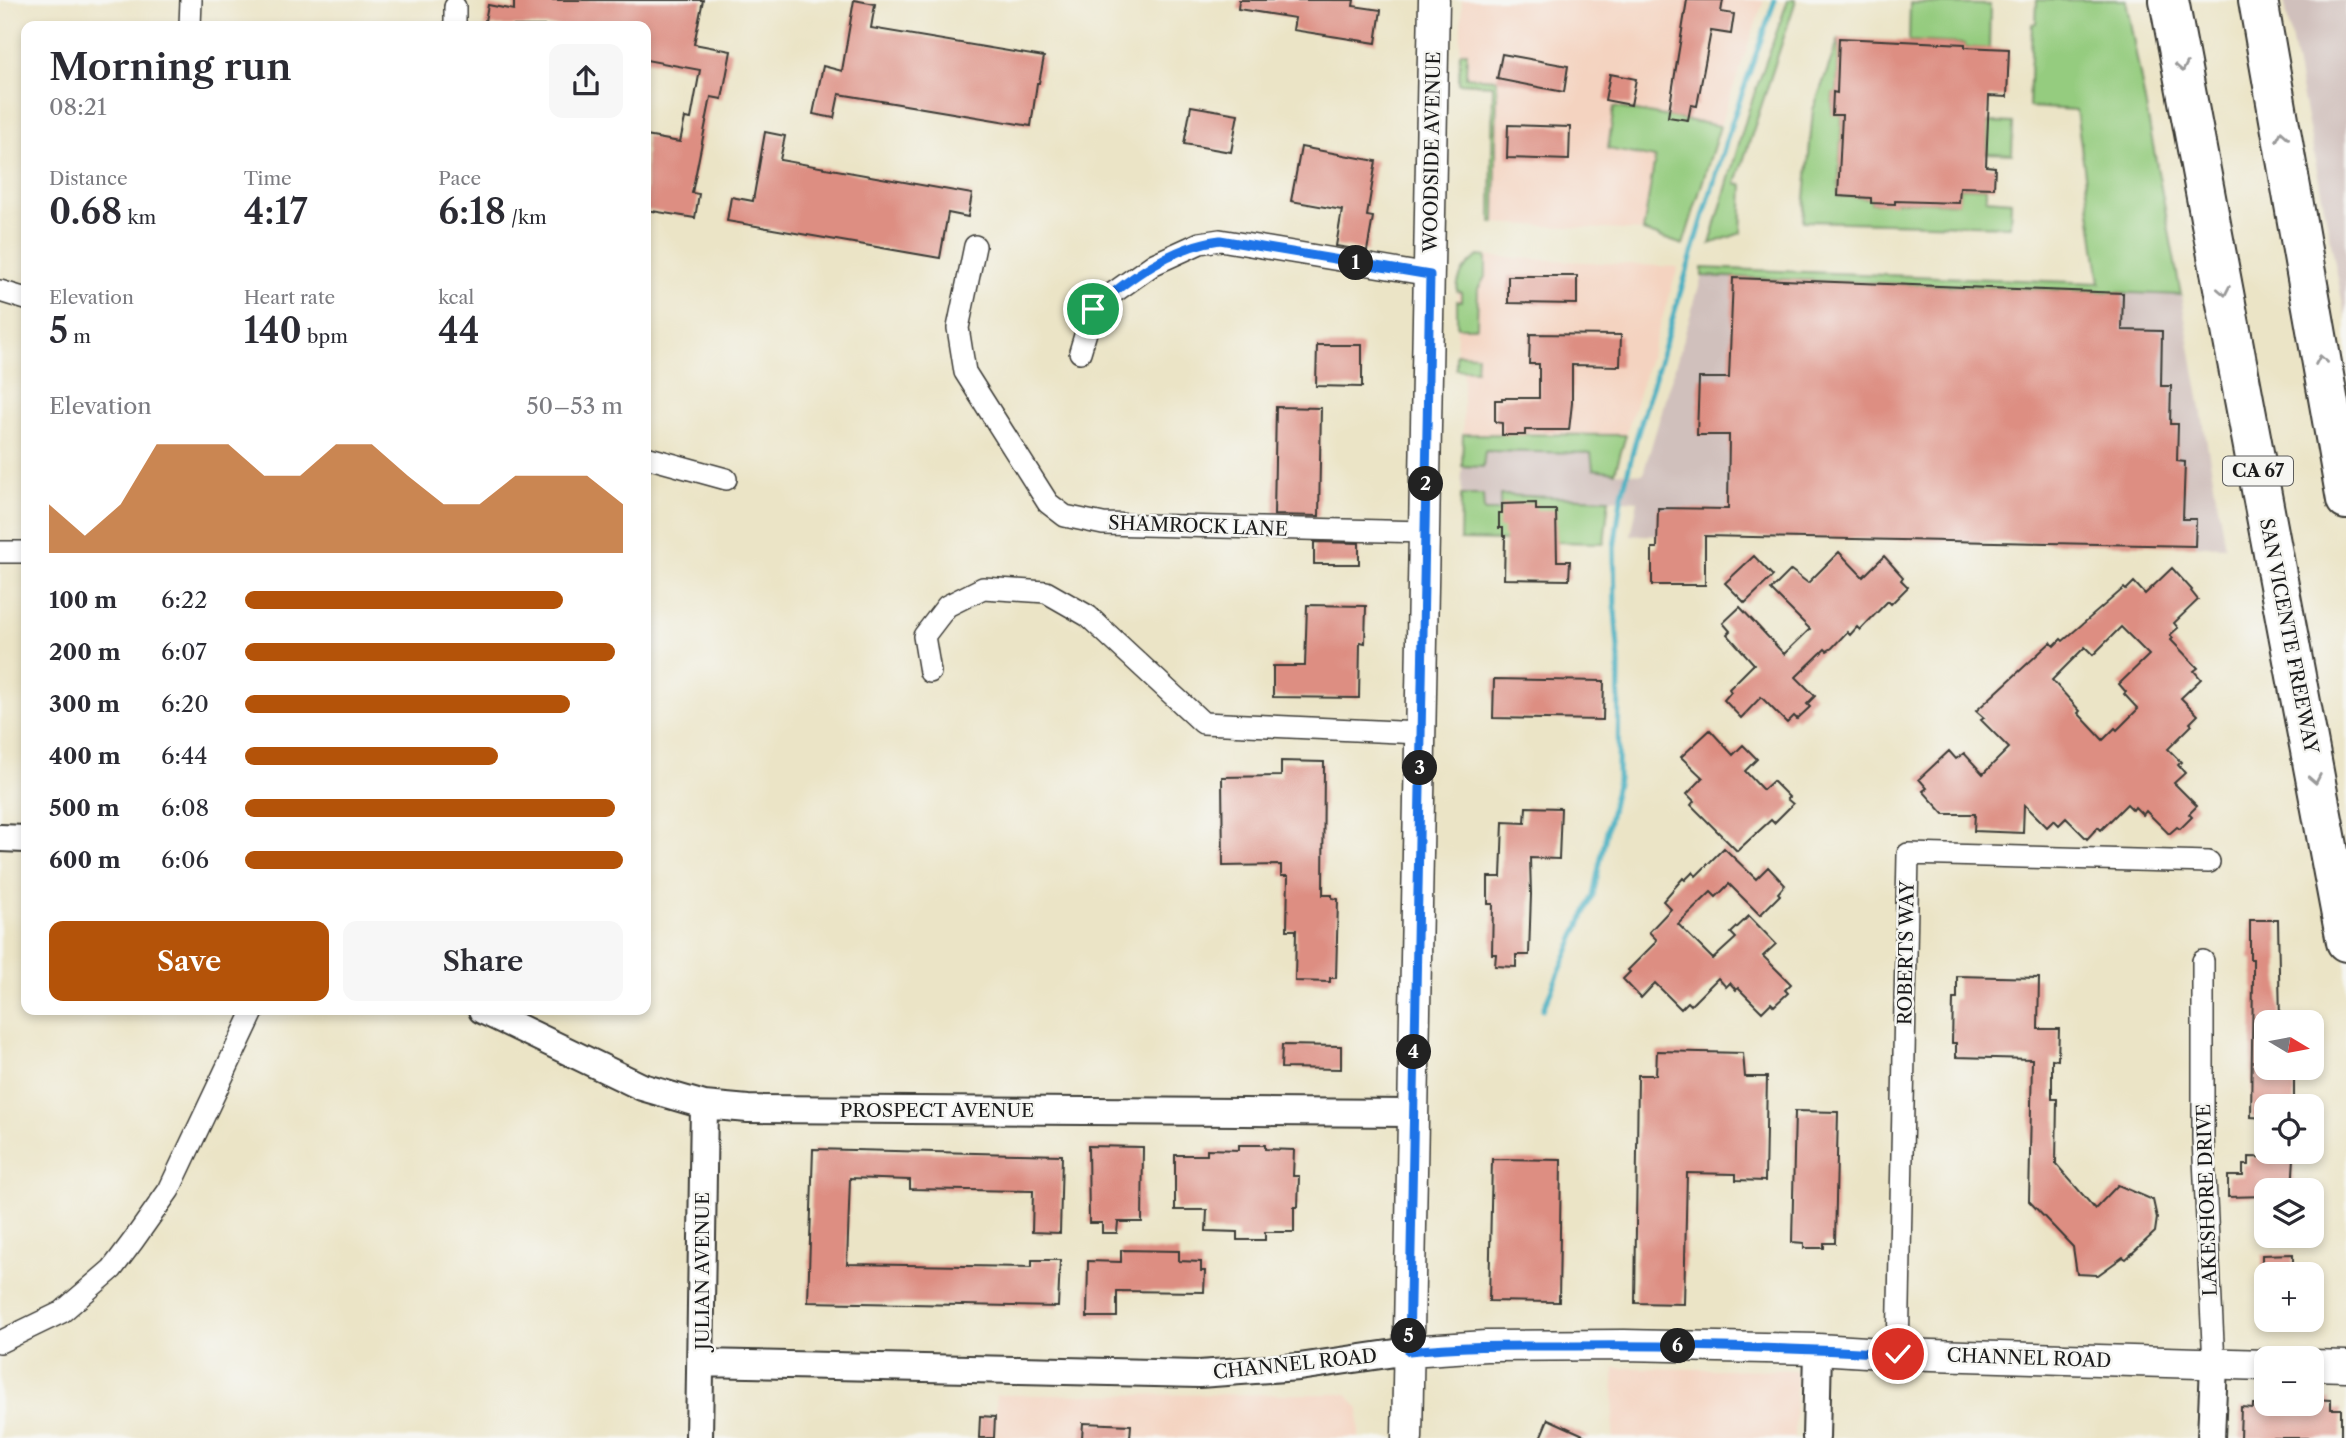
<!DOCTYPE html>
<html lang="en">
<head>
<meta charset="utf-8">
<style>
	body { margin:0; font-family:"Libre Caslon Text",serif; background:#f7f7f7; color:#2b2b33; height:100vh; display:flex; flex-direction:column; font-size:26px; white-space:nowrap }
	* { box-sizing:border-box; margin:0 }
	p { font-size:23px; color:#7c7c81 }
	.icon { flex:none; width:38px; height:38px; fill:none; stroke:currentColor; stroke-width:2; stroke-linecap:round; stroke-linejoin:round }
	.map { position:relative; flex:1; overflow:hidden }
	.side { position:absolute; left:21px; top:21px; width:630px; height:994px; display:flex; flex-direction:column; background:#fff; border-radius:14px; box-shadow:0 4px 10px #0003 }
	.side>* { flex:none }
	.needle { width:46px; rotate:100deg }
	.buttons { position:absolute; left:2254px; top:1010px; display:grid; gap:14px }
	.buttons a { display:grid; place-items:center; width:70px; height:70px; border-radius:14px; background:#fff; box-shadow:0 4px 10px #0003; font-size:35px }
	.pin { position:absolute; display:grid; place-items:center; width:60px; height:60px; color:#fff; margin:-30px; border:4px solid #fff; border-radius:50%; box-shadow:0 2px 7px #0007 }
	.km { position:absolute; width:35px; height:35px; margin:-18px; border-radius:50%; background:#222; color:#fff; font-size:19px; line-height:35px; text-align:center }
	.round { display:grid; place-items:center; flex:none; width:74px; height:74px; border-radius:14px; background:#f7f7f7 }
	.overview { display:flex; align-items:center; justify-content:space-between; height:119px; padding:0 28px }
	h1 { font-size:38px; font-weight:600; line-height:52px }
	.metrics { display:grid; grid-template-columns:repeat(3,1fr); gap:10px; height:119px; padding:7px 28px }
	.metrics div { display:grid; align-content:center }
	.metrics b { font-size:35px; font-weight:600 }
	.metrics small { font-size:19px; font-weight:400 }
	.metrics p { font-size:19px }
	.chart { height:196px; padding:14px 28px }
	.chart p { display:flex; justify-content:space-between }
	.chart svg { width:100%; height:126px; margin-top:7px; fill:#b45309; opacity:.7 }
	.primary-button { display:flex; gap:14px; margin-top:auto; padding:14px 28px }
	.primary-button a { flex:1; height:80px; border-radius:14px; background:#b45309; color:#fff; font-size:28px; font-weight:600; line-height:80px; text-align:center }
	.primary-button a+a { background:#f7f7f7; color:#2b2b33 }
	ul { padding:0 28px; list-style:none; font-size:23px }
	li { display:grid; grid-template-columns:112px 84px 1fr; align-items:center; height:52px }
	li i { height:18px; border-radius:9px; background:#b45309 }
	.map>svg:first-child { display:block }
	.built { fill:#f4d3c0 }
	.industrial { fill:#d0c0bc }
	.green { fill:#95cc7f; stroke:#58744e; stroke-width:2 }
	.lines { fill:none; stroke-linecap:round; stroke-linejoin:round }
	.stream { stroke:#43afc1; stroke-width:5 }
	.building { fill:#dd8e82; fill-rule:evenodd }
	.minor-casing { stroke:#3b3a36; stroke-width:24 }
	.tertiary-casing { stroke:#3b3a36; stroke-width:30 }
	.secondary-casing { stroke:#3b3a36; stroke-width:33 }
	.motorway-casing { stroke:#3b3a36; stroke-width:42 }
	.minor { stroke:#fff; stroke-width:21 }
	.tertiary { stroke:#fff; stroke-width:26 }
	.secondary { stroke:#fff; stroke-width:30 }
	.motorway { stroke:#fff; stroke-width:38 }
	.oneway { stroke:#999 }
	.route-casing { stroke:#fff; stroke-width:14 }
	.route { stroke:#1a73e8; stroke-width:9 }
	.labels { text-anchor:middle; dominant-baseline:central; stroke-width:5; stroke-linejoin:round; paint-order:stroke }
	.shield { fill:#f6f6f2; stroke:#5d5d5c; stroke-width:2 }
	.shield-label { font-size:18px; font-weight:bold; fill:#1c1c1c }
	.street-label { font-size:19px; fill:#1c1c1c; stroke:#f6f6f2 }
</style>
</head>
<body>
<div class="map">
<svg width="2346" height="1438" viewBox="0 0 2346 1438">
	<rect width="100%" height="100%" fill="#f6f6f2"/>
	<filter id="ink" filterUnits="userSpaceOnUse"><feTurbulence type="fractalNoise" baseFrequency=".0143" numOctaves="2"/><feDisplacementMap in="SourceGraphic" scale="14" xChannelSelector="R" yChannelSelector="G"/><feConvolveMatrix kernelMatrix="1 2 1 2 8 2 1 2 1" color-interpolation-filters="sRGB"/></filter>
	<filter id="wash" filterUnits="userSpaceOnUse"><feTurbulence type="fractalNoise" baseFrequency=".00686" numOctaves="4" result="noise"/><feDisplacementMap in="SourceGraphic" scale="28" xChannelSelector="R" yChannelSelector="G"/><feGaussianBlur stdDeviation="1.57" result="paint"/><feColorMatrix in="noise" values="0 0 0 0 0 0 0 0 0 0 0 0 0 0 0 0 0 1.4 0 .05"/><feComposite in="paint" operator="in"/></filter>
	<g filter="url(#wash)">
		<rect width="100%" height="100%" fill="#ebe4c6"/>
		<path class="built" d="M1462,0H1764L1720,126L1683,245L1643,231L1491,223L1493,85L1459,83Z
			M1478,256L1678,267L1626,435L1463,434V369H1456L1458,282L1465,266Z
			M1614,1368L1796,1370L1795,1438H1613Z
			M1347,1394L1359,1409V1438H996V1395Z"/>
		<path class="industrial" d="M2284,0H2346V320Z
			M1702,276L2181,295L2225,546L1631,535L1638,501L1609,499L1604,543L1460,540L1463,434L1626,435L1615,472L1643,474Z"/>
		<path class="green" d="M1788,0H1796L1736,183L1743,185L1741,233L1710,244L1749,109Z
			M2037,0H2126L2181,295L1702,276V268L2100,283L2076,110L2029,107L2032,24L2036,23Z
			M1910,3L1990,5L1989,49L1965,47V44L1909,41Z
			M1839,38L1837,93H1833L1832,114L1842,115L1838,196L1871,198V203H1895V201L1958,203L1960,187L1986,188V199L2011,201L2010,226L1803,221L1813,110Z
			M1462,52H1467L1466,77L1497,79L1495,223H1491L1493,85L1459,83L1460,53Z
			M1614,107L1720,126L1683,245L1643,231L1655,158L1608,149Z
			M1988,122L2013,123L2012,154L1987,153Z
			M1478,256L1486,257V275L1478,289L1477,325L1475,327H1457V301H1461V292L1457,291C1458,274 1465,267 1478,256Z
			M1456,354L1477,355L1476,370L1456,369Z
			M1463,434L1626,435L1615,472L1593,469L1591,453L1485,451L1483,467L1462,466Z
			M1461,495H1483L1484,511H1500V495L1609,499L1604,543L1460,540Z"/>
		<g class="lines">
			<path class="stream" d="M1543,1009L1593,895L1618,779L1619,660L1615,611L1614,548L1621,499L1636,439L1732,122L1775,0"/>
		</g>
		<g id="blocks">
			<path class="building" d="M514,0H703L694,44L731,51L722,99L711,97L692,193L699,194L695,218L646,210V136L680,142L685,118L691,119L700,70L646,60V26H484L488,5L514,10Z
				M854,0L875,4L871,28L1044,57L1039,83H1037L1031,126L839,94L834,118L813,114L823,66L842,71Z
				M1239,0H1354L1353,6L1381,10L1376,43L1293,30L1295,18L1238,9Z
				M1687,0H1723L1721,12L1734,14L1731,34L1711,31L1697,106L1691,105L1688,120L1668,117Z
				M1839,38L1965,44V47L2009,49L2007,97L1989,96L1986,166L1995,167L1994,188L1960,187L1959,203L1895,201V204L1871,203V198L1838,196L1842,115H1832L1833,92L1837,93Z
				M1502,54L1568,66L1564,92L1497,79Z
				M1610,74L1636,79L1631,105L1605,100Z
				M1191,106L1238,114L1231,152L1184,144Z
				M1508,125L1570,127L1569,160L1507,158Z
				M765,132L785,136L780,160L972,194L968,217L948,213L940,258L727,221L731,197L753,201Z
				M1301,147L1376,161L1367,216L1373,217L1367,251L1336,246L1342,210L1291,201Z
				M1508,276H1577V304L1508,303Z
				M1733,278L2123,293L2122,330L2162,331L2161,386H2171L2170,424H2178L2177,461L2185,462L2183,519H2196L2195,546L1705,536V585H1652V548H1657L1658,508L1728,509L1729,435H1697L1699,378H1729Z
				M1530,334L1621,335L1620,366L1572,365V403L1569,430H1525V435H1502V423L1495,422V400H1502V398H1539V364H1529Z
				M1317,345H1362V387L1316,386Z
				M1276,407L1321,408L1319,516L1274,515Z
				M1536,503V510H1556L1557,561H1570L1569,580L1504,579L1505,536H1503V528H1499V513H1502V504Z
				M1314,542L1359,543V564H1314Z
				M1839,552L1863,577L1884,556L1903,577L1901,580L1908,587L1891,604L1888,601L1860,630L1857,627L1850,635L1847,632L1832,648L1827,651L1825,649L1796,677L1815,696L1807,704L1810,707L1797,719L1794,716L1787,723L1761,697L1741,718L1724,700L1731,692L1729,689L1754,664L1727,634L1730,631L1723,623L1740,607L1784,654L1810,629L1771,590L1791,570L1808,583Z
				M1754,556L1773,576L1745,603L1725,583Z
				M2172,568L2192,590L2191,591L2198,600L2174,623L2178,628L2170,635L2173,638L2171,640L2198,668L2194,671L2201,679L2181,698L2198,715L2190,723L2192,725L2168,749L2181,762L2178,765L2185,773L2174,783L2197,806L2189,814L2192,817L2180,829L2177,827L2169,834L2146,811L2143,815L2135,807L2133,810L2127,804L2101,830L2098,827L2087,839L2066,818L2059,825L2054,820L2047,827L2024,804L2023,833L1974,831L1975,814H1944L1923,791L1927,788L1919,779L1949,751L1956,759L1964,753L1983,774L2009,748L1981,720L1984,718L1976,711L2051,642L2054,646L2061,639L2063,641L2124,588L2126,590L2134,582L2145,594ZM2121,627L2149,655L2119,684L2126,692L2124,694L2138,709L2117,730L2115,728L2103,740L2078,713L2080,711L2052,680L2085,647L2093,655Z
				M1307,605L1366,606L1365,643L1360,642L1359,698L1273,697V666H1305Z
				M1494,679L1604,681L1603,720L1493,718Z
				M1710,730L1733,755L1743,745L1757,759L1745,771L1763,790L1773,781L1789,797L1787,799L1793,804L1774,823L1771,820L1737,851L1691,805L1694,801L1687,794L1703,778L1681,757Z
				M1281,761L1324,762L1323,895H1332V898L1338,899L1336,978H1330V982L1295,981L1296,930H1287L1288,876H1281V865L1223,866L1222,777L1281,776Z
				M1526,807L1561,808L1559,859L1530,858L1531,894L1529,955H1516V967L1495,966L1496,954H1492L1493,904H1488V877H1501L1503,822L1525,823Z
				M1724,848L1756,879L1768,867L1785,885L1778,893L1780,895L1760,915L1729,884L1716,897L1711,892L1678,924L1713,959L1736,938L1731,933L1749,916L1776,944L1763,956L1791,984L1785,990L1788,993L1774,1006L1771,1003L1762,1012L1738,988L1736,990L1730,983L1726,987L1718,978L1691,1005L1688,1002L1681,1009L1655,983L1641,998L1623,979L1630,972L1628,970L1655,943L1656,939L1649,932L1671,909L1663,901L1683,878L1685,880L1693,872L1696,876Z
				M2250,920H2278L2280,1022H2266V1068H2294V1106H2266V1118L2251,1117L2253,978V959H2250Z
				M1957,976L2039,978L2038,1029H2059L2058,1060L2052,1059V1099H2057L2056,1164L2095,1209L2118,1185L2153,1200L2157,1218L2155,1232L2126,1259L2123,1257L2098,1275L2077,1274L2073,1247L2029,1201L2032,1059L1956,1057V1043H1952L1953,999H1957Z
				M1282,1045L1341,1046V1069L1281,1068Z
				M1657,1051L1743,1053L1745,1077H1767L1765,1181L1736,1180V1174L1687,1173L1684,1304L1635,1303L1638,1075H1656Z
				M1795,1111L1838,1112L1835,1243H1824V1248H1804V1243L1792,1242Z
				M1239,1145H1265V1149L1294,1150L1293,1176H1299L1298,1207H1294V1232H1265V1240H1237V1232L1206,1231L1207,1210H1175V1155H1207V1149L1239,1150Z
				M1088,1146L1143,1147L1142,1222H1118L1117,1233H1102V1223H1089Z
				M813,1149L1062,1155L1060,1233L1032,1232L1033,1191L910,1189V1180L850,1178L847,1264L1032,1267V1260H1060L1058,1307L808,1302Z
				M2249,1157L2294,1158L2292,1190H2266V1196L2228,1197V1176H2243V1165H2249Z
				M1492,1159L1561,1160L1559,1302L1489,1301Z
				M1121,1250L1179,1251V1261L1201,1262V1271H1205L1204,1292L1117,1291V1317H1087L1088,1261L1121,1262Z
				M2293,1254V1274H2262V1255Z
				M2312,1399L2331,1400V1409H2341V1438H2240L2241,1407L2253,1408V1404H2312Z
				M980,1416L995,1417L994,1438H979Z
				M1548,1419L1590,1438H1540Z
				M1083,1423L1131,1425L1130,1438H1082Z"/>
		</g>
	</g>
	<g filter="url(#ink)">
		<use href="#blocks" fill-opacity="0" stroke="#3b3a36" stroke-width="2"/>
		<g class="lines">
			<g class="minor-casing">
				<path id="minor" d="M190,26L191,0
					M455,26V7
					M975,246L958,328L965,372L1048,503L1065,516L1103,524L1425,532
					M0,291L26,299
					M1080,352L1093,309L1113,293L1154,264L1200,243L1220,240L1430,275
					M646,457L726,479
					M0,552H26
					M930,672L924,636L947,606L983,588L1046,592L1088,616L1203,723L1420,733
					M2203,961V1138L2214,1364
					M0,1342L62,1312L112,1269L133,1241L169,1190L254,1010
					M1898,1354L1908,854L2209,862"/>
			</g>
			<g class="tertiary-casing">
				<path id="tertiary" d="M0,838L26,839
					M482,1010L642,1087L704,1105L748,1109L1413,1113
					M701,1363L1199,1374L1299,1367L1409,1351
					M699,1438L704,1105
					M1816,1438L1818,1349
					M2211,1438L2214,1364"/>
			</g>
			<g class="secondary-casing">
				<path id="secondary" d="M1409,1351L1486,1346L1624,1345L1818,1349L1898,1354L2266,1365
					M2312,1365L2346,1366
					M1407,1438L1434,0"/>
			</g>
			<g class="motorway-casing">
				<path id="motorway" d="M2169,0L2346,942
					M2258,0L2346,500"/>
			</g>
			<use href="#minor" class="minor"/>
			<use href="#tertiary" class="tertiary"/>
			<use href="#secondary" class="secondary"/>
			<use href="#motorway" class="motorway"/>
		</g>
		<defs><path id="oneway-chevron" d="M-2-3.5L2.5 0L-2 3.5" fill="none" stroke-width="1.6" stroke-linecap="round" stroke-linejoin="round" transform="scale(1.75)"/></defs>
		<g class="oneway">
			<use href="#oneway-chevron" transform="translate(2182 67) rotate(79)"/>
			<use href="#oneway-chevron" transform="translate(2282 136) rotate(-100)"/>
			<use href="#oneway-chevron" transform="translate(2224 291) rotate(79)"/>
			<use href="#oneway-chevron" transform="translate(2321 360) rotate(-100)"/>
			<use href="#oneway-chevron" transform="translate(2315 779) rotate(79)"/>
		</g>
	</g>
	<g class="lines" filter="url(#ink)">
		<g class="route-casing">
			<path id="route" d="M1093,309C1130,278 1172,246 1220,240L1430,275L1409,1351C1464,1345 1518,1346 1574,1346C1682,1345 1790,1348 1898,1354"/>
		</g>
		<use href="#route" class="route"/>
	</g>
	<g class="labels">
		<rect class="shield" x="2223" y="456.5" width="70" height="29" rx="5"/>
		<g class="shield-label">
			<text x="2258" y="471">CA 67</text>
		</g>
		<g class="street-label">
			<text transform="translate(1432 152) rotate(-89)">WOODSIDE AVENUE</text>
			<text transform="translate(1198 526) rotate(2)">SHAMROCK LANE</text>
			<text transform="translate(2289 636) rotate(79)">SAN VICENTE FREEWAY</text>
			<text transform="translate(1906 953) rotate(-89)">ROBERTS WAY</text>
			<text x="937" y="1110">PROSPECT AVENUE</text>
			<text transform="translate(2207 1200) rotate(-92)">LAKESHORE DRIVE</text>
			<text transform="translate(702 1271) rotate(-90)">JULIAN AVENUE</text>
			<text transform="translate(2029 1358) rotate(2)">CHANNEL ROAD</text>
			<text transform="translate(1295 1364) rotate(-6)">CHANNEL ROAD</text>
		</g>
	</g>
</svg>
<div class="buttons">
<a><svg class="needle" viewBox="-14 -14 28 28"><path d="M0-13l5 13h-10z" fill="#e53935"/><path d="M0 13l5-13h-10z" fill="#7c7c81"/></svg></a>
<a><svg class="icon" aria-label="locate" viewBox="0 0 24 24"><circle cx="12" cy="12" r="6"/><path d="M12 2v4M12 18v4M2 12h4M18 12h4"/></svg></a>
<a><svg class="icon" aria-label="layers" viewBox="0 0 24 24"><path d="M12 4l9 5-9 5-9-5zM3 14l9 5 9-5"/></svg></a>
<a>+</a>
<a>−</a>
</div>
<div class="pin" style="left:1093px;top:309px;background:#1e9e55"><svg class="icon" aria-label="arrive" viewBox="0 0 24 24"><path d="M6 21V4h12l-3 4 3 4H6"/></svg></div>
<div class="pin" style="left:1898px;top:1354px;background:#d93025"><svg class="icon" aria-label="check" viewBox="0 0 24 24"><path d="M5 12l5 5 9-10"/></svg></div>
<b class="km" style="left:1356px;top:263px">1</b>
<b class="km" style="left:1426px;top:484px">2</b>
<b class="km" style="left:1420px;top:768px">3</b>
<b class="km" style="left:1414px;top:1052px">4</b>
<b class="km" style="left:1409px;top:1336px">5</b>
<b class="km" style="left:1678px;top:1346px">6</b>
<section class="side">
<div class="overview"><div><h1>Morning run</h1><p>08:21</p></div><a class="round"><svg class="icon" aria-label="share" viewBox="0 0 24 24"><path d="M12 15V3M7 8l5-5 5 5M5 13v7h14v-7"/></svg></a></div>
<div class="metrics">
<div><p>Distance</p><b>0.68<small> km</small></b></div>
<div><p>Time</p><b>4:17</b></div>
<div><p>Pace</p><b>6:18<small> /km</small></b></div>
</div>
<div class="metrics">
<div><p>Elevation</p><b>5<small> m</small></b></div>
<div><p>Heart rate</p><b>140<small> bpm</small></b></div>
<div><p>kcal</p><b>44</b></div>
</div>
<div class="chart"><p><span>Elevation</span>50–53 m</p>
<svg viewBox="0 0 160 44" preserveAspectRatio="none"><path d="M0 44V27L10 38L20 27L30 6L40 6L50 6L60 17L70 17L80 6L90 6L100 17L110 27L120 27L130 17L140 17L150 17L160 27V44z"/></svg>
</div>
<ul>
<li><b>100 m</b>6:22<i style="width:84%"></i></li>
<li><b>200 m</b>6:07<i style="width:98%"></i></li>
<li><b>300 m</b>6:20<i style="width:86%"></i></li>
<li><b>400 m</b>6:44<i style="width:67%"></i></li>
<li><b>500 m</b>6:08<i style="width:98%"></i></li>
<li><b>600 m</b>6:06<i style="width:100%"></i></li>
</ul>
<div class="primary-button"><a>Save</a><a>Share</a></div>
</section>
</div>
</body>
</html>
